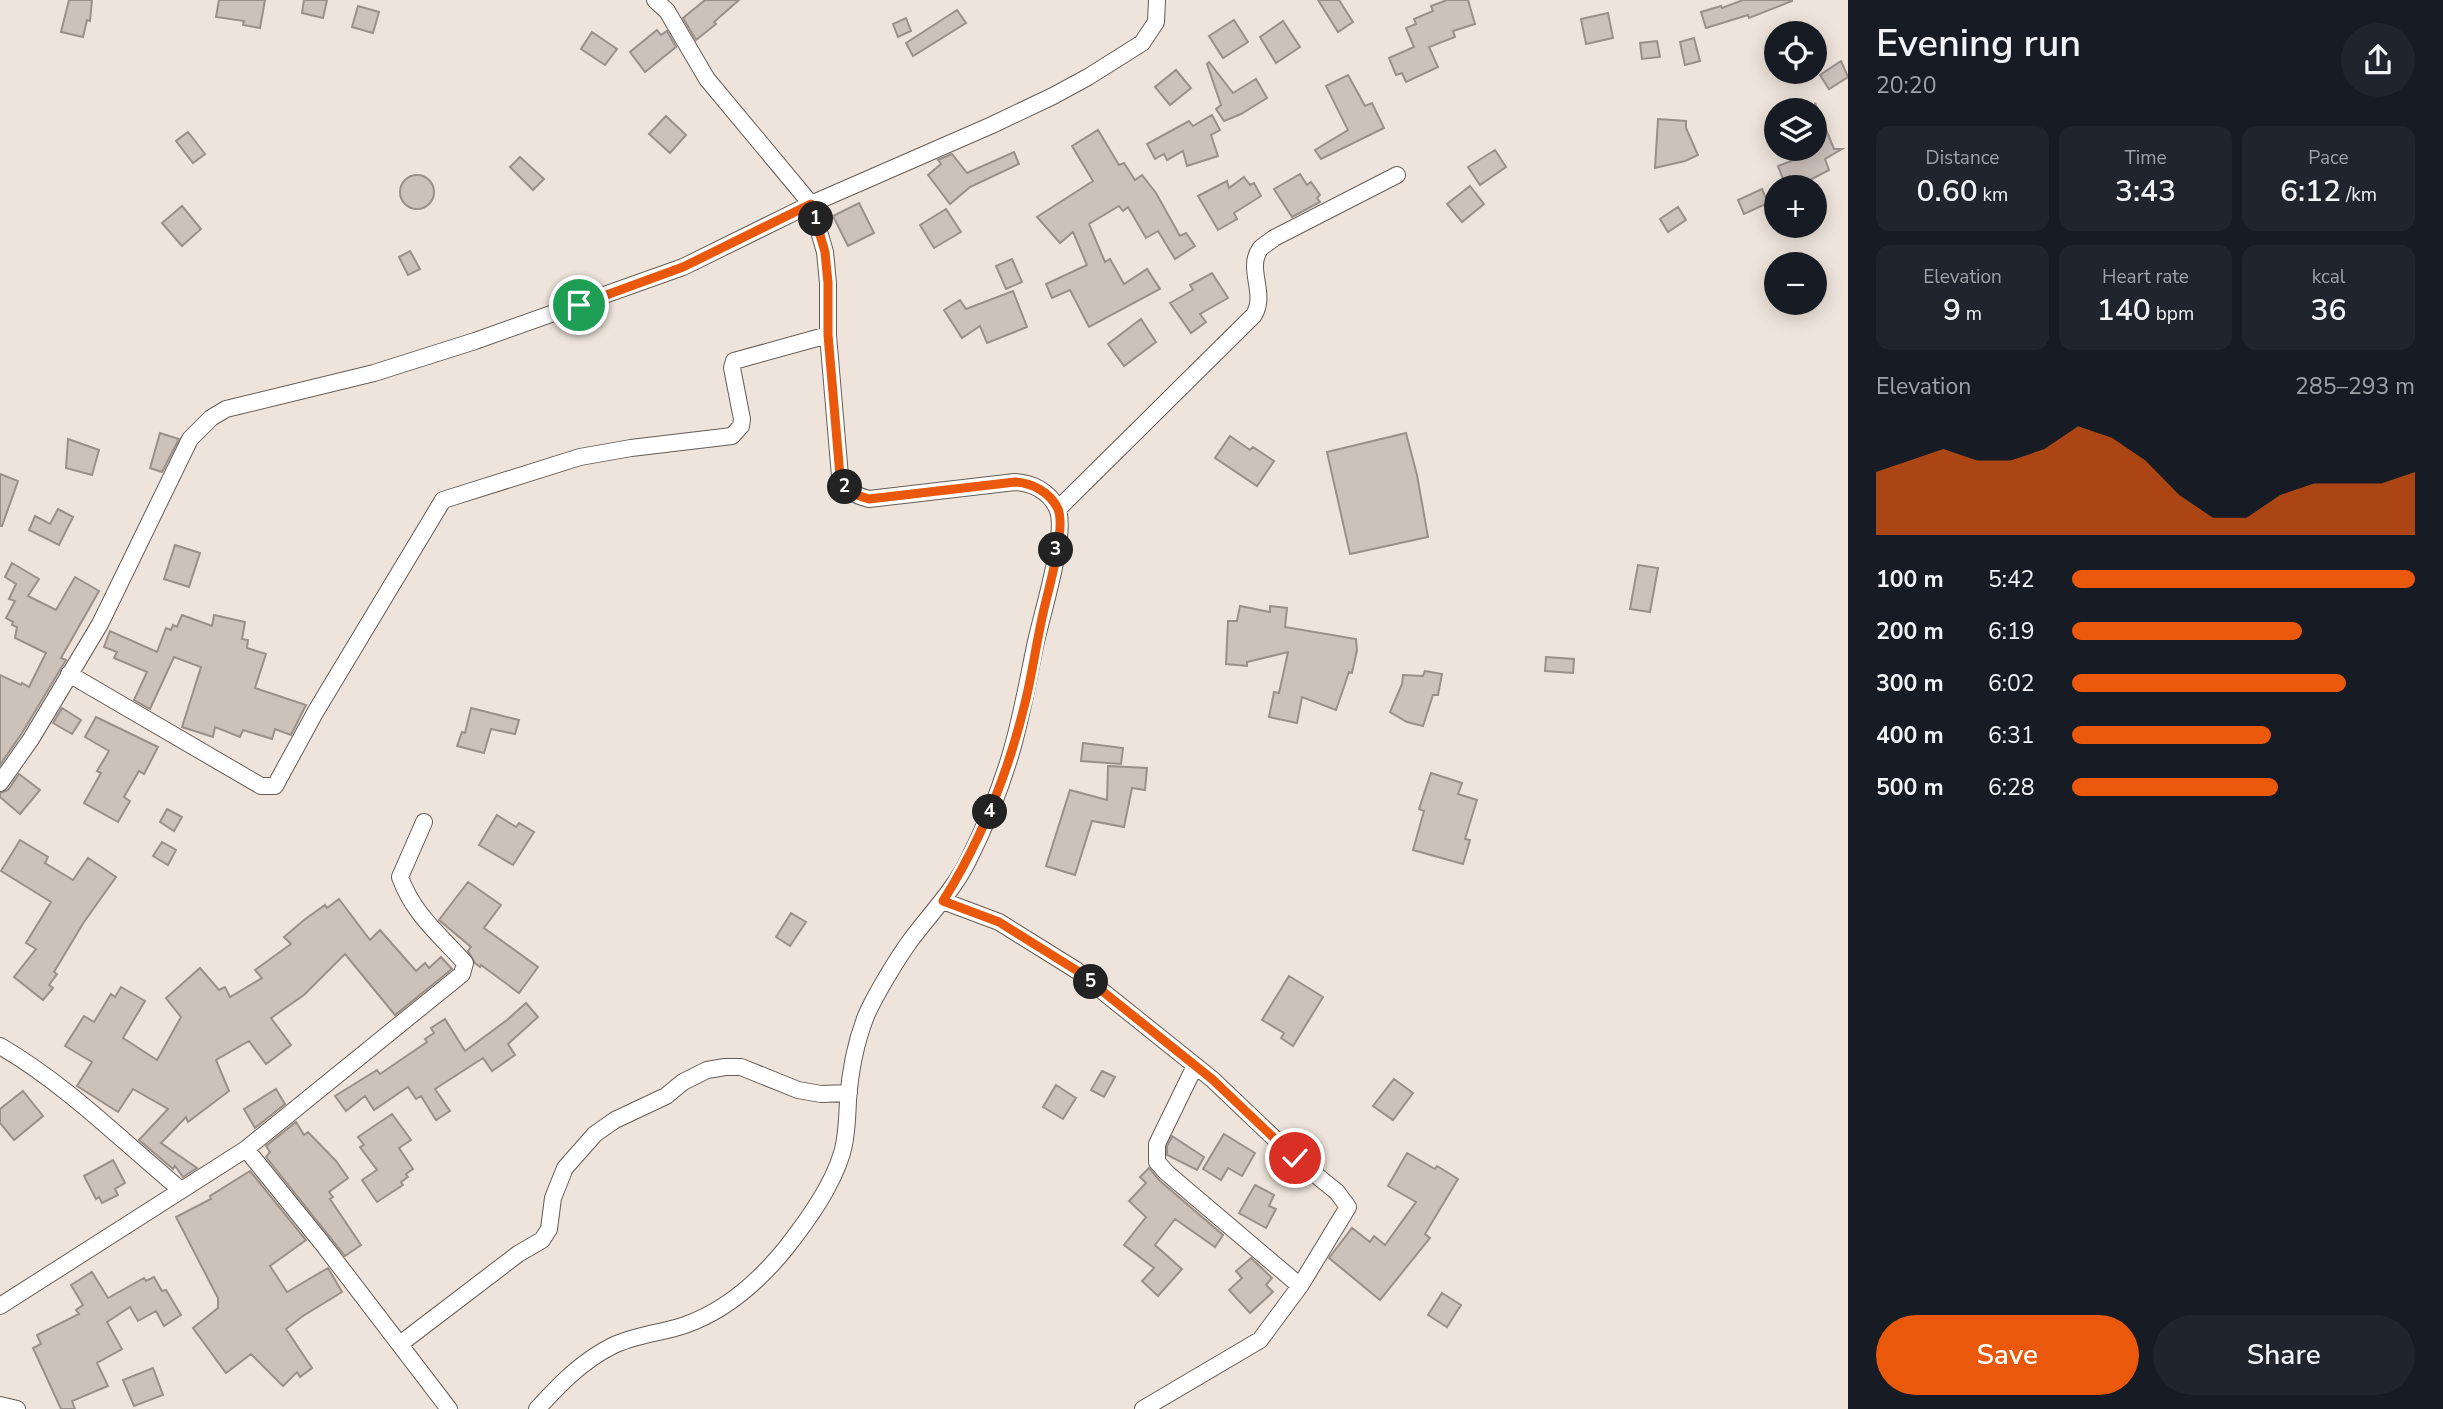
<!DOCTYPE html>
<html lang="en">
<head>
<meta charset="utf-8">
<style>
	body { margin:0; font-family:"Nunito Sans",sans-serif; background:#20242c; color:#f1f3f6; height:100vh; display:flex; flex-direction:column; font-size:26px; white-space:nowrap }
	* { box-sizing:border-box; margin:0 }
	p { font-size:23px; color:#9ea1a6 }
	.icon { flex:none; width:38px; height:38px; fill:none; stroke:currentColor; stroke-width:2; stroke-linecap:round; stroke-linejoin:round }
	.map { position:relative; flex:1; overflow:hidden }
	.drawer { display:flex; flex-direction:column; background:#171b24; width:595px }
	.drawer>* { flex:none }
	.fabs { position:absolute; left:1764px; top:21px; display:grid; gap:14px }
	.fabs a { display:grid; place-items:center; width:63px; height:63px; border-radius:50%; background:#171b24; box-shadow:0 4px 18px #0003; font-size:35px }
	.pin { position:absolute; display:grid; place-items:center; width:60px; height:60px; color:#fff; margin:-30px; border:4px solid #fff; border-radius:50%; box-shadow:0 2px 7px #0007 }
	.km { position:absolute; width:35px; height:35px; margin:-18px; border-radius:50%; background:#222; color:#fff; font-size:19px; line-height:35px; text-align:center }
	.round { display:grid; place-items:center; flex:none; width:74px; height:74px; border-radius:37px; background:#20242c }
	.overview { display:flex; align-items:center; justify-content:space-between; height:119px; padding:0 28px }
	h1 { font-size:38px; font-weight:600; line-height:52px }
	.figures { display:grid; grid-template-columns:repeat(3,1fr); gap:10px; height:119px; padding:7px 28px }
	.figures div { display:grid; align-content:center; border-radius:14px; background:#20242c; text-align:center }
	.figures b { font-size:30px; font-weight:600 }
	.figures small { font-size:19px; font-weight:400 }
	.figures p { font-size:19px }
	.chart { height:196px; padding:14px 28px }
	.chart p { display:flex; justify-content:space-between }
	.chart svg { width:100%; height:126px; margin-top:7px; fill:#ea580c; opacity:.7 }
	.action { display:flex; gap:14px; margin-top:auto; padding:14px 28px }
	.action a { flex:1; height:80px; border-radius:42px; background:#ea580c; color:#fff; font-size:28px; font-weight:600; line-height:80px; text-align:center }
	.action a+a { background:#20242c; color:#f1f3f6 }
	ul { padding:0 28px; list-style:none; font-size:23px }
	li { display:grid; grid-template-columns:112px 84px 1fr; align-items:center; height:52px }
	li i { height:18px; border-radius:9px; background:#ea580c }
	main { display:flex; flex:1; min-height:0 }
	.map>svg:first-child { display:block }
	.building { fill:#cdc2ba; stroke:#9a9089; stroke-width:2 }
	.lines { fill:none; stroke-linecap:round; stroke-linejoin:round }
	.street-casing { stroke:#655c55; stroke-width:18 }
	.street { stroke:#fff; stroke-width:16 }
	.route-casing { stroke:#fff; stroke-width:14 }
	.route { stroke:#ea580c; stroke-width:9 }
</style>
</head>
<body>
<main>
<div class="map">
<svg width="1848" height="1409" viewBox="0 0 1848 1409">
	<rect width="100%" height="100%" fill="#eee4db"/>
	<path class="building" d="M69,0H92L90,21L87,20L83,37L61,32Z
		M219,0H265L260,28L243,25L244,21L216,17Z
		M304,0H327L323,18L302,13Z
		M705,0H739L714,22L716,24L696,40L683,18Z
		M1318,0H1339L1353,22L1338,32Z
		M1447,0H1468L1475,24L1453,31L1455,37L1429,47L1438,67L1406,82L1402,73L1396,75L1389,58L1414,47L1406,28L1416,24L1414,19L1433,11L1431,6Z
		M1743,0H1792V1L1749,18L1748,15L1706,28L1701,12L1721,6L1722,8Z
		M358,6L379,12L373,33L352,27Z
		M957,10L966,23L913,56L906,43Z
		M1608,13L1613,38L1586,44L1581,19Z
		M906,18L911,31L898,37L893,24Z
		M1234,20L1248,42L1223,58L1209,36Z
		M1283,21L1300,47L1276,63L1260,37Z
		M657,30L661,35L667,31L676,47L645,72L630,52Z
		M592,32L617,49L605,65L581,49Z
		M1694,38L1700,61L1685,65L1680,42Z
		M1657,41L1660,57L1642,59L1640,43Z
		M1841,61L1848,77L1829,89L1820,75Z
		M1209,62L1233,93L1256,79L1267,98L1241,114L1224,121L1216,109L1221,105L1207,64Z
		M1176,70L1191,88L1170,105L1155,87Z
		M1348,75L1365,106L1372,103L1384,128L1321,159L1315,150L1348,130L1326,86Z
		M1815,103L1834,149H1842L1825,159L1829,170L1797,187H1786L1778,166L1799,158L1796,149H1815Z
		M1212,115L1220,130L1211,135L1218,156L1187,166L1183,151L1167,160L1164,154L1155,159L1147,144L1189,121L1193,126Z
		M666,116L686,135L670,153L649,134Z
		M1658,119L1686,121V128L1698,155L1685,161L1655,168Z
		M1098,130L1119,165L1124,163L1135,180L1142,175L1156,193L1180,236L1186,233L1195,246L1175,259L1158,231L1146,238L1128,207L1123,211L1119,206L1089,224L1105,262L1110,259L1124,284L1147,269L1160,289L1089,327L1070,290L1052,298L1046,284L1087,265L1073,232L1060,243L1037,217L1093,181L1072,146Z
		M188,132L205,154L193,163L176,141Z
		M1495,150L1506,167L1480,185L1468,167Z
		M1014,152L1019,164L970,187L950,204L928,175L941,164L938,160L952,154L967,173Z
		M520,157L544,179L533,190L510,167Z
		M1300,174L1307,185L1311,182L1320,195L1317,198L1320,202L1292,217L1274,189Z
		M400 192a17 17 0 1 1 34 0a17 17 0 1 1-34 0Z
		M1244,177L1250,185L1254,183L1261,196L1234,213L1237,219L1218,230L1198,196L1227,181L1229,188Z
		M1470,186L1484,204L1462,222L1447,204Z
		M1762,189L1768,203L1744,214L1738,200Z
		M859,203L874,233L848,246L833,216Z
		M182,206L201,229L182,246L162,223Z
		M1678,207L1686,220L1668,232L1660,219Z
		M946,209L961,232L934,248L920,225Z
		M410,251L420,269L408,275L399,257Z
		M1012,259L1022,282L1006,289L996,266Z
		M1212,273L1228,298L1200,314L1206,322L1191,333L1170,303L1193,290L1190,285Z
		M1013,291L1027,327L987,343L980,326L962,338L944,310L960,300L966,309Z
		M1141,319L1156,342L1124,366L1108,344Z
		M160,433L179,439L162,472L150,468Z
		M1406,433L1417,475L1428,537L1350,554L1327,452Z
		M1230,436L1250,450L1253,447L1274,461L1257,486L1215,458Z
		M68,439L99,450L92,475L66,468Z
		M0,474L18,481L2,526H0Z
		M58,509L73,517L59,545L29,530L35,516L50,524Z
		M175,545L200,553L189,587L164,579Z
		M12,563L39,579L28,596L56,610L75,577L99,591L61,658L66,660L22,733L0,765V675L21,685L22,683L29,687L46,653L15,638L17,627L12,625L13,622L6,618L15,601L9,599L16,584L5,577Z
		M1638,565L1658,568L1650,612L1630,609Z
		M1240,606L1270,612V606L1287,608L1285,627L1356,639L1357,650L1352,673L1349,672L1336,710L1302,697L1297,723L1269,717L1274,692L1279,693L1288,652L1247,662V666L1226,664L1228,621H1237Z
		M182,615L212,626L214,615L245,622L242,639L248,640L247,648L266,654L255,688L306,705L291,735L275,729L272,739L243,730L240,737L215,727L213,737L182,727L201,667L174,657L150,709L134,700L147,672L114,658L117,652L104,647L110,631L157,652L166,628L171,630L173,625L177,627Z
		M1546,657L1574,659L1573,673L1545,671Z
		M1425,671L1442,674L1438,695H1433L1423,726L1407,722L1390,712L1402,684L1403,675L1423,676Z
		M62,708L81,720L72,734L53,723Z
		M471,708L519,720L515,734L491,729L484,753L457,746L462,732L465,733Z
		M96,717L158,747L144,774L139,771L124,797L130,801L118,822L84,803L101,773L97,771L109,751L85,737Z
		M1083,743L1123,748L1121,764L1081,761Z
		M1108,766L1147,768L1145,790L1132,788L1124,827L1092,821L1075,875L1046,866L1070,790L1107,800Z
		M1431,773L1462,783L1458,794L1477,800L1465,839L1470,840L1463,864L1413,850L1424,811L1419,809Z
		M19,774L40,790L20,814L0,797V793L8,790Z
		M167,809L182,817L174,831L160,822Z
		M497,815L516,827L519,823L534,832L513,865L479,845Z
		M20,840L48,857L45,863L73,880L88,858L116,877L84,922L54,972L57,974L49,985L53,988L43,1000L14,977L36,949L26,943L51,902L1,871Z
		M162,842L176,850L168,865L153,856Z
		M468,882L501,905L484,928L538,967L519,993L481,965L480,967L475,963L468,951L471,947L439,920Z
		M339,899L370,940L380,930L416,971L425,963L429,968L441,957L452,969L395,1015L345,954L304,995L271,1018L291,1045L266,1064L249,1041L216,1060L229,1091L188,1122L186,1117L161,1143L197,1168L183,1177L175,1166L173,1169L139,1140L168,1109L133,1089L118,1112L77,1086L92,1062L65,1046L84,1016L94,1022L111,994L115,997L121,987L145,1001L123,1038L157,1060L181,1017L166,998L200,968L219,990L225,987L230,997L262,978L255,970L291,944L284,937L304,920L325,905L327,908Z
		M791,913L806,922L790,946L776,937Z
		M1289,976L1323,997L1293,1046L1281,1038L1284,1033L1262,1020Z
		M526,1003L538,1017L508,1044L515,1055L492,1071L483,1058L435,1089L450,1111L436,1120L421,1096L416,1099L408,1087L374,1110L365,1096L346,1111L335,1096L377,1070L380,1074L427,1042L425,1039L434,1033L431,1028L445,1019L465,1051L507,1020Z
		M1102,1071L1115,1077L1104,1097L1091,1090Z
		M1394,1079L1413,1093L1393,1120L1373,1106Z
		M1056,1085L1076,1098L1063,1119L1043,1107Z
		M276,1089L285,1104L255,1128L244,1109Z
		M23,1091L43,1116L14,1140L0,1123V1109Z
		M392,1114L411,1140L399,1148L413,1169L406,1174L408,1177L401,1182L403,1185L377,1202L362,1180L377,1170L360,1147L364,1145L358,1137Z
		M296,1122L304,1135L308,1132L336,1161L348,1178L329,1192L333,1197L330,1199L361,1245L345,1256L266,1157L270,1152L266,1146Z
		M1224,1134L1255,1153L1242,1176L1228,1168L1221,1180L1203,1169Z
		M1172,1136L1204,1157L1197,1170L1167,1155V1146Z
		M1407,1153L1435,1169L1437,1166L1458,1179L1425,1234L1430,1238L1380,1300L1329,1258L1352,1228L1370,1242L1374,1236L1385,1245L1416,1202L1388,1186Z
		M113,1160L125,1183L115,1189L118,1195L102,1203L99,1197L96,1199L84,1176Z
		M1149,1168L1160,1181L1223,1235L1215,1247L1175,1219L1155,1245L1182,1269L1158,1296L1142,1281L1154,1268L1124,1245L1146,1217L1129,1201L1146,1183L1140,1177Z
		M250,1171L306,1240L270,1266L287,1292L328,1268L342,1292L303,1316L286,1329L312,1368L300,1377L297,1372L283,1386L251,1354L226,1373L193,1328L218,1308V1298L176,1217L211,1199L210,1196Z
		M1255,1185L1274,1195L1269,1206L1276,1209L1266,1228L1239,1213Z
		M1251,1258L1272,1278L1266,1285L1273,1292L1250,1313L1229,1290L1242,1278L1236,1271Z
		M92,1272L108,1298L144,1278L146,1281L154,1277L162,1291L166,1290L181,1315L164,1326L156,1311L138,1321L130,1307L107,1322L122,1349L97,1363L108,1386L72,1401L75,1409H61L33,1348L41,1344L37,1335L79,1314L76,1310L83,1305L71,1285Z
		M1442,1293L1461,1305L1447,1327L1428,1315Z
		M153,1368L163,1395L134,1406L123,1380Z"/>
	<g class="lines">
		<g class="street-casing">
			<path id="street" d="M1058,509L1254,315C1267,293 1246,269 1260,249C1263,245 1270,242 1274,238L1397,175
				M69,674L261,786H275L316,711L443,500L580,457L631,448L732,436L741,426L742,419L732,368L734,361L828,335
				M0,783L31,739L100,624L190,439L211,418L226,409L374,373L475,341L683,267L811,204L992,125L1053,96L1088,77L1142,43L1156,22L1157,0
				M943,901L999,922L1076,970L1212,1079L1295,1158L1337,1192L1348,1207L1300,1286L1260,1340L1143,1409
				M0,1046C67,1085 122,1141 181,1190
				M1195,1066L1157,1144V1162L1167,1173L1300,1286
				M246,1149L322,1243L449,1409
				M0,1306L246,1149L462,974L465,963C440,935 413,914 400,877L424,822
				M400,1344L518,1254L542,1240L549,1229L553,1198L565,1168L595,1134L615,1120L666,1096L683,1082L707,1070L725,1067H741L798,1090L821,1094L849,1093
				M0,1405L17,1409
				M537,1409C561,1383 581,1362 612,1346C634,1335 662,1333 685,1325C725,1311 760,1280 786,1248C807,1221 832,1187 842,1153C847,1136 847,1119 848,1101C850,1072 855,1044 866,1016C874,997 897,959 910,941C930,914 953,891 968,861C985,827 1000,790 1011,753C1021,719 1027,685 1034,651C1039,621 1069,533 1057,508C1049,491 1032,483 1015,482L869,499C854,495 846,491 840,476L828,335V283L825,252L811,204L707,79L667,11L655,0"/>
		</g>
		<use href="#street" class="street"/>
	</g>
	<g class="lines">
		<g class="route-casing">
			<path id="route" d="M579,305L683,267L811,204L825,252L828,283V335L840,476C847,491 854,495 869,499L1015,482C1032,483 1050,492 1058,509C1066,529 1049,587 1044,609C1037,639 1033,669 1026,699C1009,771 982,839 943,901L999,922L1076,970L1212,1079L1295,1158"/>
		</g>
		<use href="#route" class="route"/>
	</g>
</svg>
<div class="fabs">
<a><svg class="icon" aria-label="locate" viewBox="0 0 24 24"><circle cx="12" cy="12" r="6"/><path d="M12 2v4M12 18v4M2 12h4M18 12h4"/></svg></a>
<a><svg class="icon" aria-label="layers" viewBox="0 0 24 24"><path d="M12 4l9 5-9 5-9-5zM3 14l9 5 9-5"/></svg></a>
<a>+</a>
<a>−</a>
</div>
<div class="pin" style="left:579px;top:305px;background:#1e9e55"><svg class="icon" aria-label="arrive" viewBox="0 0 24 24"><path d="M6 21V4h12l-3 4 3 4H6"/></svg></div>
<div class="pin" style="left:1295px;top:1158px;background:#d93025"><svg class="icon" aria-label="check" viewBox="0 0 24 24"><path d="M5 12l5 5 9-10"/></svg></div>
<b class="km" style="left:816px;top:219px">1</b>
<b class="km" style="left:845px;top:487px">2</b>
<b class="km" style="left:1056px;top:550px">3</b>
<b class="km" style="left:990px;top:812px">4</b>
<b class="km" style="left:1091px;top:982px">5</b>
</div>
<section class="drawer">
<div class="overview"><div><h1>Evening run</h1><p>20:20</p></div><a class="round"><svg class="icon" aria-label="share" viewBox="0 0 24 24"><path d="M12 15V3M7 8l5-5 5 5M5 13v7h14v-7"/></svg></a></div>
<div class="figures">
<div><p>Distance</p><b>0.60<small> km</small></b></div>
<div><p>Time</p><b>3:43</b></div>
<div><p>Pace</p><b>6:12<small> /km</small></b></div>
</div>
<div class="figures">
<div><p>Elevation</p><b>9<small> m</small></b></div>
<div><p>Heart rate</p><b>140<small> bpm</small></b></div>
<div><p>kcal</p><b>36</b></div>
</div>
<div class="chart"><p><span>Elevation</span>285–293 m</p>
<svg viewBox="0 0 160 44" preserveAspectRatio="none"><path d="M0 44V22L10 18L20 14L30 18L40 18L50 14L60 6L70 10L80 18L90 30L100 38L110 38L120 30L130 26L140 26L150 26L160 22V44z"/></svg>
</div>
<ul>
<li><b>100 m</b>5:42<i style="width:100%"></i></li>
<li><b>200 m</b>6:19<i style="width:67%"></i></li>
<li><b>300 m</b>6:02<i style="width:80%"></i></li>
<li><b>400 m</b>6:31<i style="width:58%"></i></li>
<li><b>500 m</b>6:28<i style="width:60%"></i></li>
</ul>
<div class="action"><a>Save</a><a>Share</a></div>
</section>
</main>
</body>
</html>
